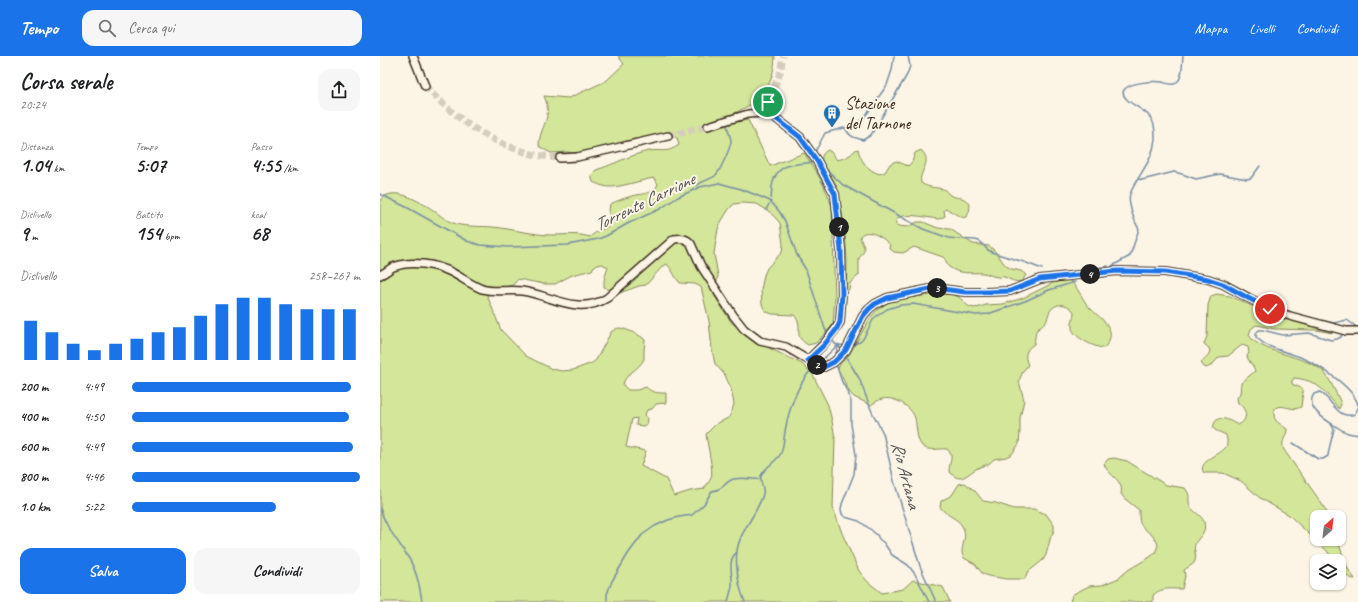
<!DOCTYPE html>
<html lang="it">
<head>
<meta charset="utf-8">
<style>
	body { margin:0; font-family:Caveat,sans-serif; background:#f6f6f6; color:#202124; height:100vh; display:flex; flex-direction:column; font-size:15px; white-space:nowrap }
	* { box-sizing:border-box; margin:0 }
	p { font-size:13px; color:#757577 }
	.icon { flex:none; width:22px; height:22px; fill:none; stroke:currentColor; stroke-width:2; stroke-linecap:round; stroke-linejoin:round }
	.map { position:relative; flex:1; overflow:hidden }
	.panel { display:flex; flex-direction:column; background:#fff; width:380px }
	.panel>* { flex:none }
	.needle { width:26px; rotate:28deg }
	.fabs { position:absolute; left:930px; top:454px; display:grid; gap:8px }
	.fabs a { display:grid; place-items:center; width:36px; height:36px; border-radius:8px; background:#fff; box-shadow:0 1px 3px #0004; font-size:20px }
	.pin { position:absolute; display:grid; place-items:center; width:34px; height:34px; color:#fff; margin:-17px; border:2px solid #fff; border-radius:50%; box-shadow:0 1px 4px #0007 }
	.km { position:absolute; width:20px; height:20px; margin:-10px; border-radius:50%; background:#222; color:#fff; font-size:11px; line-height:20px; text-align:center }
	.round { display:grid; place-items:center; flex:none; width:42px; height:42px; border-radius:12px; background:#f6f6f6 }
	.headline { display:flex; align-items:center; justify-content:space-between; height:68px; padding:0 20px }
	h1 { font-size:22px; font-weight:800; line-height:30px }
	.stats { display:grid; grid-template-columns:repeat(3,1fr); gap:6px; height:68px; padding:4px 20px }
	.stats div { display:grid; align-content:center }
	.stats b { font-size:20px; font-weight:800 }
	.stats small { font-size:11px; font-weight:400 }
	.stats p { font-size:11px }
	.chart { height:112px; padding:8px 20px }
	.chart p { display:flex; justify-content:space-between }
	.chart svg { width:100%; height:72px; margin-top:4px; stroke:#1a73e8; stroke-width:6 }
	.primary-button { display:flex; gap:8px; margin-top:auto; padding:8px 20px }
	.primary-button a { flex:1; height:46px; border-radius:12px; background:#1a73e8; color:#fff; font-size:16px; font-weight:800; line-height:46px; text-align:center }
	.primary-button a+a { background:#f6f6f6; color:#202124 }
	ul { padding:0 20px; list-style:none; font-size:13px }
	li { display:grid; grid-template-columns:64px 48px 1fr; align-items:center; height:30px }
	li i { height:10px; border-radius:5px; background:#1a73e8 }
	header { display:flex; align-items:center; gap:24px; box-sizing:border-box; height:56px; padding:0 20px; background:#1a73e8; color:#fff }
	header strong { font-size:19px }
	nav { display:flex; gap:22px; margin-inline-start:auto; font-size:14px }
	.search { width:280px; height:36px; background:#f6f6f6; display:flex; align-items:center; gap:10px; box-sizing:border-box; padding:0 14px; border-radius:12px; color:#757577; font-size:15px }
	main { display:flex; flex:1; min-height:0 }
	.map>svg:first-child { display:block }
	.green { fill:#d3e69a; stroke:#87885c; fill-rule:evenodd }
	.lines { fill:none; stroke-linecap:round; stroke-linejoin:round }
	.stream { stroke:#778ea3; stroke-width:1.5 }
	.minor-tunnel { stroke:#d5ccbd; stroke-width:7; stroke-dasharray:7 3.5; stroke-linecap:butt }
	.minor-casing { stroke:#3b2a1e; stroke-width:10 }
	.minor { stroke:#fcf5e5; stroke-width:7 }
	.route-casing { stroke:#fff; stroke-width:8 }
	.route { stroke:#1a73e8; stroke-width:5 }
	.labels { text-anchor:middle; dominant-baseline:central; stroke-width:4; stroke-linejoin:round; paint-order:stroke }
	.poi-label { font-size:17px; fill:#3b2a1e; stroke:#fcf5e5; text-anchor:start }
	.water-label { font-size:18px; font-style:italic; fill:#545456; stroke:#fcf5e5 }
</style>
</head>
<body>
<header>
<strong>Tempo</strong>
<div class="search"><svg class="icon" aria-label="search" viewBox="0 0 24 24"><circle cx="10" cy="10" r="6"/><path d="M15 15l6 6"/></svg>Cerca qui</div>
<nav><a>Mappa</a><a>Livelli</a><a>Condividi</a></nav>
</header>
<main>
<section class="panel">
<div class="headline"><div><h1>Corsa serale</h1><p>20:24</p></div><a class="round"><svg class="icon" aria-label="share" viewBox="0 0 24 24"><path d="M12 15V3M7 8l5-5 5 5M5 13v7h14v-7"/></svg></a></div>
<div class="stats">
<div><p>Distanza</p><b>1.04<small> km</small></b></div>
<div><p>Tempo</p><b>5:07</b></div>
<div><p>Passo</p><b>4:55<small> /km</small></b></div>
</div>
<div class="stats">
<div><p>Dislivello</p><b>9<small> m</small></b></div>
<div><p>Battito</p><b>154<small> bpm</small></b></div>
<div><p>kcal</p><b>68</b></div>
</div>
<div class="chart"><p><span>Dislivello</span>258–267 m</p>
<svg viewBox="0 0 160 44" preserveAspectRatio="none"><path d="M5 44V20M15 44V27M25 44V34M35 44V38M45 44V34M55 44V31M65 44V27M75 44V24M85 44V17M95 44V10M105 44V6M115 44V6M125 44V10M135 44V13M145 44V13M155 44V13"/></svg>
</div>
<ul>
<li><b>200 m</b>4:49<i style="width:96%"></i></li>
<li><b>400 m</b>4:50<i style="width:95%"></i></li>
<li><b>600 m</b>4:49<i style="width:97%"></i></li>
<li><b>800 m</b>4:46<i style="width:100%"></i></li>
<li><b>1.0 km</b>5:22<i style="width:63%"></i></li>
</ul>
<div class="primary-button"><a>Salva</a><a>Condividi</a></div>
</section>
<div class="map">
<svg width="978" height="546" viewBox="0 0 978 546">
	<rect width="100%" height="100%" fill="#fcf5e5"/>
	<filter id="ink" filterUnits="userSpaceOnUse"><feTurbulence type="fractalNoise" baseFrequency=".025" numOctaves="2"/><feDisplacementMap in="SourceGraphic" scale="8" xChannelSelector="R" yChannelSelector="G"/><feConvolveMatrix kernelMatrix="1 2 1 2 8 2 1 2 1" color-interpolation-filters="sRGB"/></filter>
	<g filter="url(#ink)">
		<path class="green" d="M238,0H395C394,22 387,41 366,51C357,56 350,59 344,67L346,68L368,64L390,110L424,97C436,114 446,131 452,151L455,241L453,269L436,287L428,289C410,278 426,273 414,259L392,258L385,255L382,248L381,234L384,219L387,212L402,196L403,188L400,167L390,156L377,148L362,147L354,148L349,153L341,166L338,173L334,197L338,220L334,239L351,266L363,276L389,292L422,308L433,319L448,349L452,365L455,382L453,452L462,477L479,515L488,526L502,537L523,533L533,524L563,531L570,546H0V144C13,130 34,143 47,150C57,156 65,165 76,168C87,171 101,170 113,171C133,173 153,179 173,179C187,179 196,177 210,181C216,175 222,174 229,170C230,162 228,156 230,148C237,145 244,142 252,140C260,138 268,138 275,134L278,128L274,122C261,124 239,132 228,131C222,130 217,128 213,126L211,119L216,114C233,109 252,98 269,95C283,93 286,98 299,89L297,82L290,79L277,82L254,83L246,85L225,94L202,98L187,96L171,97L165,94L159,90C159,70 174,63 164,40L189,42L226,25L244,8ZM222,208L228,211L224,224V231L237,238L259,230L266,229L281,212L287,208C293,214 294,221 300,227L315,228L321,231L329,265L332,294L335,308L345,319L351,333L354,348L350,361L336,368L326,378C327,388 334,415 331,422C330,425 326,429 324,433L310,435L294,440L286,423L261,410L266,395L246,391L252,363L257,362L256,369L263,370L267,368L268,363L265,359L267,354L272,353L276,348L286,347V337C278,337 272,337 266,331L257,334H248L243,329C245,317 258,315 264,303V294L265,284C261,279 246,273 240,272C236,272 234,274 231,276L216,304L212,307L193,314L182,315L172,313L146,300L121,274L103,229C114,231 123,232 133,229L138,223L164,228H175L192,219L212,214L214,210Z
			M478,93C480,104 488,115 500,118L505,116L510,108L516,105L528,110L532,106L535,97L541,94C554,106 538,115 541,127C548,132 555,131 563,133C566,134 567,137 570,139C578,144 581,138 590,148C589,171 579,159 567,153L564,154L565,160L559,163C551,163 513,152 516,169L519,170L528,171L537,166H543L558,172L570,173L593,188L609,190L614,194L626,210L632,213L641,215L646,219L642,225C634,227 630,223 624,221C620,220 622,222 618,221C612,221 608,217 603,217C591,216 580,219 569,211C566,209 567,204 563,201L534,191L523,197L514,196L509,192L510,189C504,182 488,171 480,180C482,191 489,191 479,202V219L470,227L469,233L465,240C466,229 467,217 467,206C466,182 463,153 456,130C454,119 431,102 448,94L451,96L457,104C461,103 466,102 470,99C474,96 474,94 478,93Z
			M684,224C686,225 689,224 690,225C697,229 703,245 709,251C720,263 741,273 724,292C715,292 693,281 692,272C691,267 694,262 694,256C689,248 677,245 670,255C668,258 668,263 666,266C663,270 658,272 656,275C655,278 655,284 654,288C645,294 644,300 648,309L643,315L639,325L644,344L640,362V375L639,388L632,398L626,401L614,403C608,410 606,408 598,412C587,417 581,430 569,415C569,405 575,401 567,393C559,392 548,396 542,390C536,383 537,371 535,362C531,350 514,340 502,343C498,344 494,347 491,349L474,341L470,337L458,313L460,308L469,299L490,262L497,254L507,247L517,243L551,239L572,238L579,241L588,250L594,252L600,251L606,249L623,248L643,242L673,227Z
			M837,238L850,240L892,259L953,277L936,274L894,273L882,270L876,269L871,273L869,279C877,296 927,300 943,315C950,323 955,335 960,345L961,348L959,353C945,336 938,324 914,322L912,325V328L921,332L923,335L921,351C912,356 903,347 895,352C892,366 897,365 907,373C907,381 900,385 904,394L940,445L950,461H937V483H957L968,513L975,523C968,523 964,517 959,513V505H953L948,496L909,459L880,442L861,425L843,417H824C816,406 840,399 845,392C848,389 847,383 846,379L835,374L833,372C836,355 850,365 858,369C869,364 867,353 858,347L857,342L860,337L861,327L875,315C874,309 868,306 867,300L869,297L868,291L862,289L848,300L839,301L833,308L827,312L824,311L821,307C823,302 829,301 830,295L829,292L824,288L827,280L828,249L831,240Z
			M734,402L747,405L786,429L805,432C812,441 807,442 810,450C813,456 822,459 824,466C827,477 819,480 815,488C813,494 818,501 814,507C812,509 807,512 804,514L805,520L802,533C791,533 782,531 773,539V546H690L692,539L697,536L709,530L722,529L739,522L748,514L770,501L775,497L778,489C775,477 764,476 760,467C759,464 759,458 759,454L745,443L741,438C744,423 729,421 724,408L728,403Z
			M585,427L595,435L603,445L616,447L634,453H654L666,458L674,469V475L671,480L666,499L663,504L647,517L645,523H626L608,520L602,517L595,508L584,502C583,501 582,497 582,496C582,487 588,480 582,470C578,462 566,460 560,451L561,445L572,439L579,428Z"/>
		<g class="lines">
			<path class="stream" d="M465,72C471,82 473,81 483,84L491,79L527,19L530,10L528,0
				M435,97V96L445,77L471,70L484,62L507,29L512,14L514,0
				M445,112L463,129L543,173L569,182L578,183L595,184L599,185L608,194L614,197L644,206L662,213
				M759,123L762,124L794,116L802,118L816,123L840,118L867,123L871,122L880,110
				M316,130C322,125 329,124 335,120C340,116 350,92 351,86C351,80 347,74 347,67H349
				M0,138L28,152L87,185L100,189L128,191L188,189L218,183L226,180L249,167L280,153L298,141L320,131L339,127L361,133L376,139L390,145L399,155L405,165L417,199L426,214L445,273L448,278
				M391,142C392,137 391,132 393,126C399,105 417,109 434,106
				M386,154L389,148
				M732,210L750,200L759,173C755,167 747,146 750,138C758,118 773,106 775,83C775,75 775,66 769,60C764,53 738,43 744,34C749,26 773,25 782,26C786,27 790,29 794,28C796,27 798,25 799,24C803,18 802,7 803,0
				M732,210L744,212
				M705,214L728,210
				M925,261L954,267L967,264L978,272
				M962,276L961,281L957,283L951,284L929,277L903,279L882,274H879L876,277V281C887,293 906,295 920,301C937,308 974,331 978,349
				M451,282L455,288L465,290
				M458,289L461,293
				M470,289L480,286L483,283L494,262L507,253L520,249L533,248L596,259L608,258L645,245L669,234L695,226
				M456,298L458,290
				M466,301L479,322L492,356L503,377L514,425L540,510L556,546
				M444,302L458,289
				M456,308L462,326L468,336L471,346V368L476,399L474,418L462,448L461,453L462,458L465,461L479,465L490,473L497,479L499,483L504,487L512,499L528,509L535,518L549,546
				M978,352L975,358C958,365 952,343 940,336L934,338C924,352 947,365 957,371C960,373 965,376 968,377C971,378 975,378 978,379
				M913,387L938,403H943L948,400C949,391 952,382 954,373L951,368
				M0,452C6,473 18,484 28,501C37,515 40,530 42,546
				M227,544V538L232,525L248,498L262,479L275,470L288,464L299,461L312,459L324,448L332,435C343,434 343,428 351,424C359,420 371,424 380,423
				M348,546C349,541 351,536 352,530C353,519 347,505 356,497
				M365,546C359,532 355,511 357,495C359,476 378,457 383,438C385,432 379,426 381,420C385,410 397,406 401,397C404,389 404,379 406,370C410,350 417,331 430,315"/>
			<path class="minor-tunnel" d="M45,30C76,63 108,86 152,98C161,100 171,101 180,102
				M390,41L400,17L403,0
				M288,80L328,70"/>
			<g class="minor-casing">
				<path id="minor" d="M33,0L45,30
					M384,58L390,41
					M328,70L368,58L381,57L393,60L420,81L437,105L455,138L461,194L462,238L460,266L455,274L443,289L428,304
					M180,102L197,101L288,80
					M0,219C5,217 9,213 13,211C31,204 56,208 73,217C82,222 92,229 102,233C115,237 129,233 142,235C171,239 198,260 227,242L294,183C301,182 307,182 311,188L321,210L353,259L364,273L380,285L406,291L428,304L444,311L454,306L466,294L483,260L489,253L495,248L507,242L555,232L585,236H607L630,235L660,223L737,215L785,216L828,223L843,228L869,242L890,253L910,260L966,275H978"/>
			</g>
			<use href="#minor" class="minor"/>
		</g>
	</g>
	<g class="lines" filter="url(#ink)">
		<g class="route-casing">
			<path id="route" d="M388,46L384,58L393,60L420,81L437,105L455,138L461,194L462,238L460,266L456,274L444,289L428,304L444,311L454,306L466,294L483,260L489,253L495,248L507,242L555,232L585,236H607L630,235L660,223L737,215L785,216L828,223L843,228L868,242L890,253"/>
		</g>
		<use href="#route" class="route"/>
	</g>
	<defs>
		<g id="building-pin" transform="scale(0.9)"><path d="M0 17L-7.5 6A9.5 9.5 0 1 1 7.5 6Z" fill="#1f6fb2" stroke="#fcf5e5"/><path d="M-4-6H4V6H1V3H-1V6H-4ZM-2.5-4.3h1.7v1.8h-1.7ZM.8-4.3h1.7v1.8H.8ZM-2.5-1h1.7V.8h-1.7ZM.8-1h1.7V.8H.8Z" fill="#fff"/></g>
	</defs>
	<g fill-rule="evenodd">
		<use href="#building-pin" x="452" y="57"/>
	</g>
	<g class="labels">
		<g class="poi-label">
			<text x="465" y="47">Stazione<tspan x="465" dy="20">del Tarnone</tspan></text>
		</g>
		<g class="water-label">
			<text transform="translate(264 146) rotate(-26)">Torrente Carrione</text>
			<text transform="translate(526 419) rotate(75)">Rio Artana</text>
		</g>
	</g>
</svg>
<div class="fabs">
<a><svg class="needle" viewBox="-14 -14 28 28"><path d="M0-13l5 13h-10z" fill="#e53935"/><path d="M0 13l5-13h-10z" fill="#757577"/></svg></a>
<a><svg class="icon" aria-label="layers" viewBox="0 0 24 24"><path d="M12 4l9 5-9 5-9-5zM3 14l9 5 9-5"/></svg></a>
</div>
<div class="pin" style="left:388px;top:46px;background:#1e9e55"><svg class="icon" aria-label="arrive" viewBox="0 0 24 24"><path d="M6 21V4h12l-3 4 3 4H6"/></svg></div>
<div class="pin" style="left:890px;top:253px;background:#d93025"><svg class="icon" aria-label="check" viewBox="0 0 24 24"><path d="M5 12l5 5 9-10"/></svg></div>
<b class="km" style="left:459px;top:171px">1</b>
<b class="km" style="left:437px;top:309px">2</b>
<b class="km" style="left:557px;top:232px">3</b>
<b class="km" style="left:710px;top:218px">4</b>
</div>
</main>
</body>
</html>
